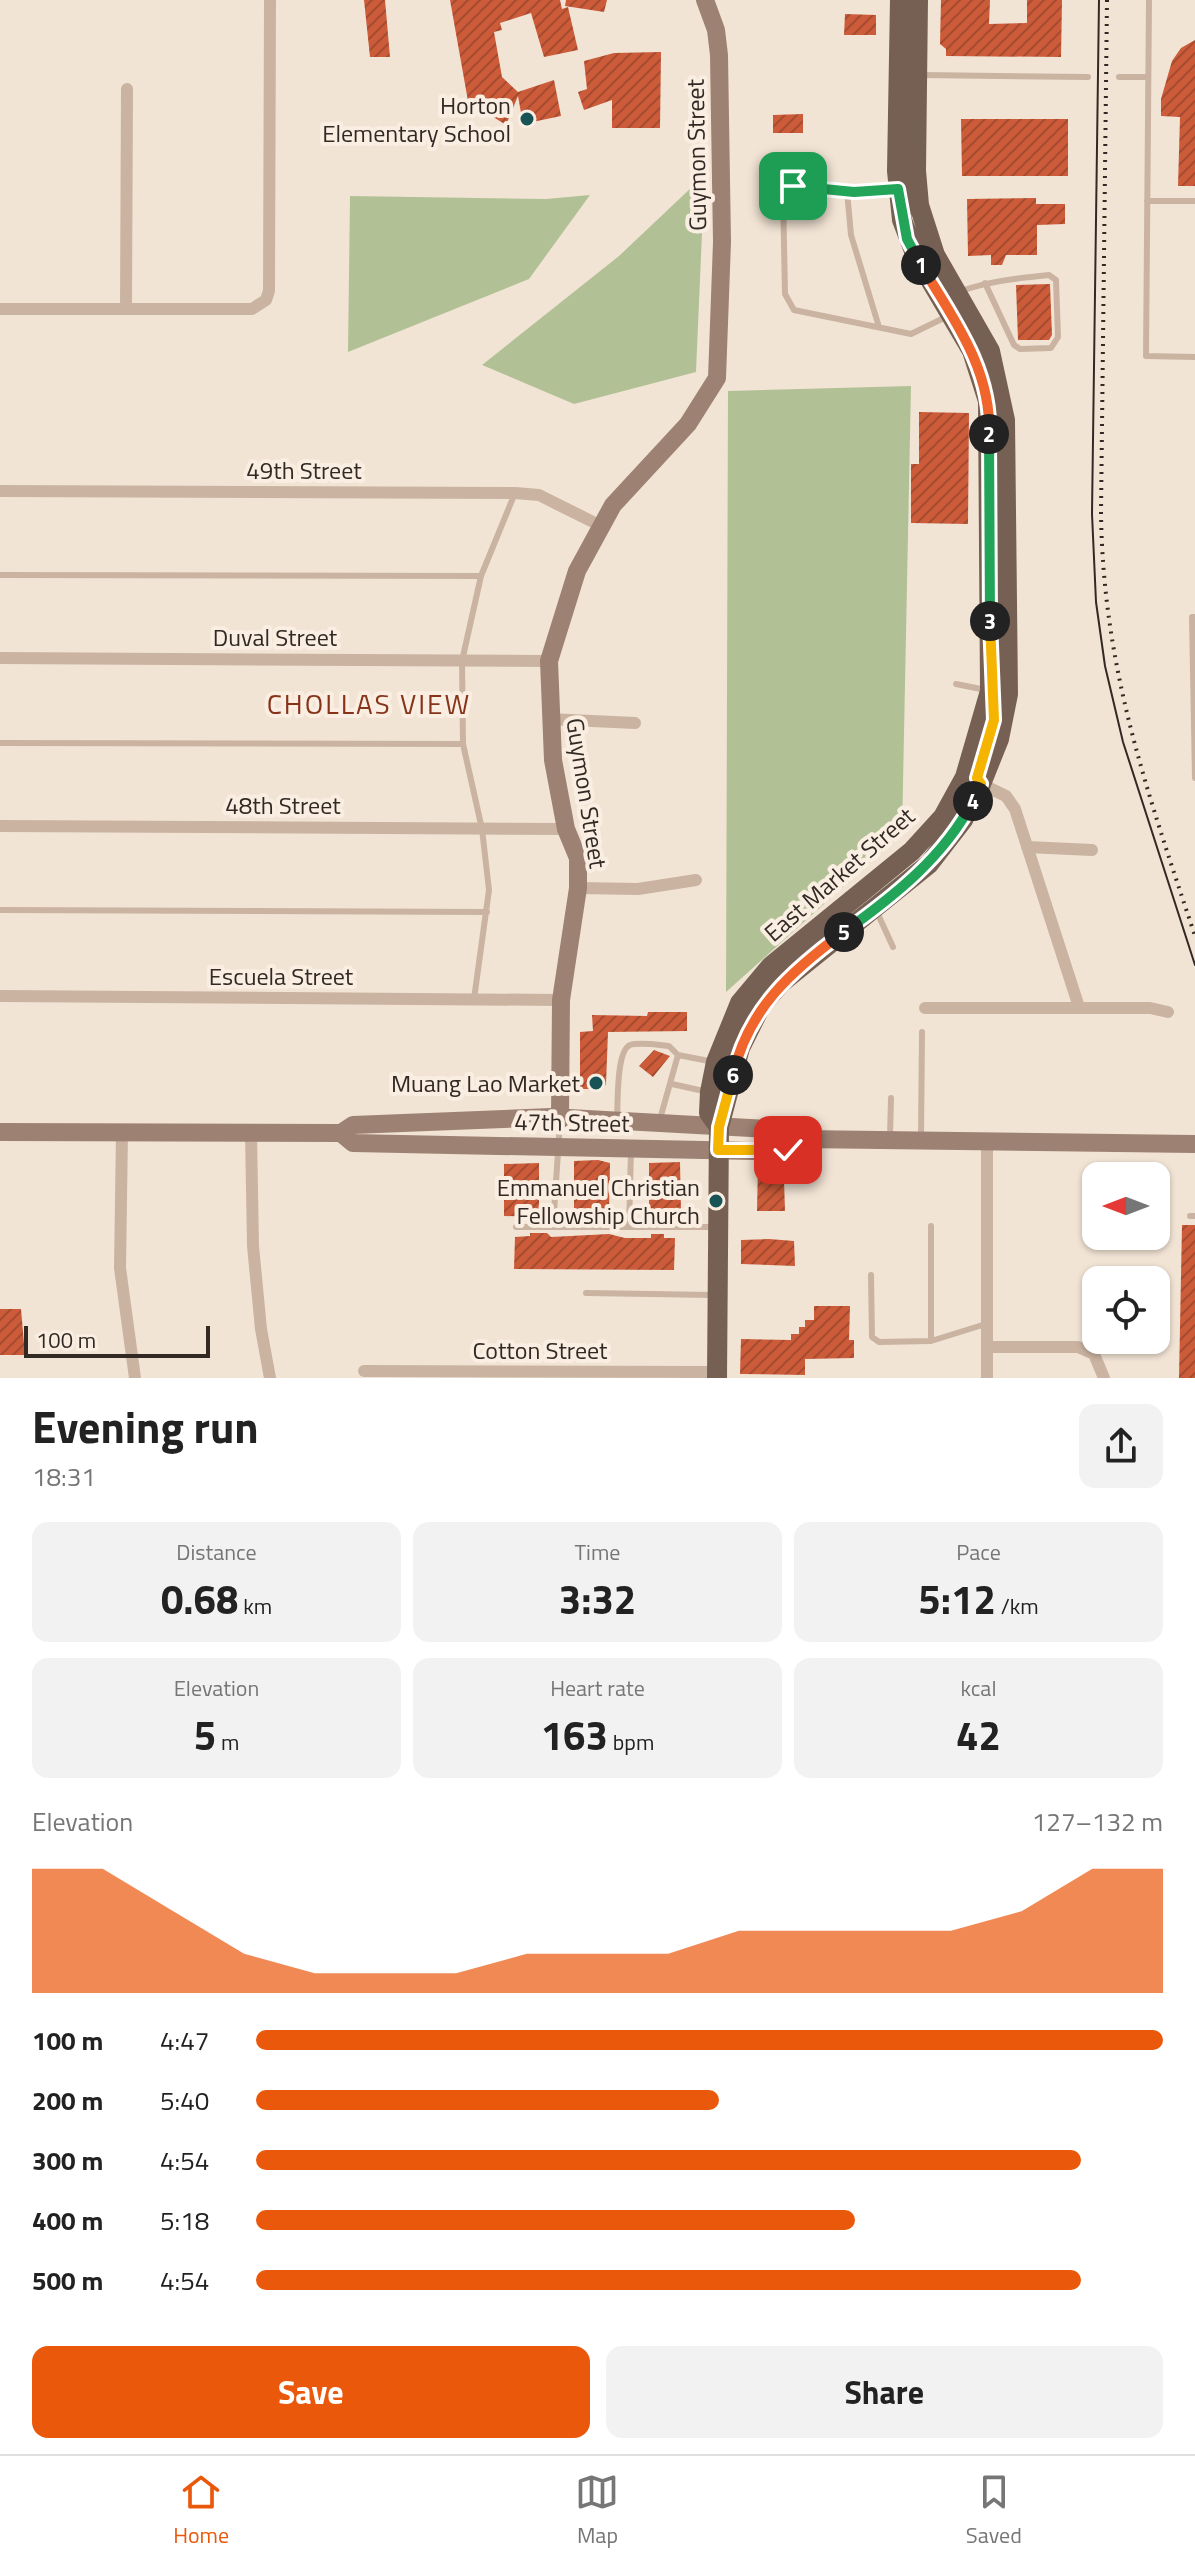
<!DOCTYPE html>
<html lang="en">
<head>
<meta charset="utf-8">
<style>
	body { margin:0; font-family:"Titillium Web",sans-serif; background:#f2f2f2; color:#222; height:100vh; display:flex; flex-direction:column; font-size:30px; white-space:nowrap }
	* { box-sizing:border-box; margin:0 }
	p { font-size:26px; color:#767676 }
	.icon { flex:none; width:44px; height:44px; fill:none; stroke:currentColor; stroke-width:2; stroke-linecap:round; stroke-linejoin:round }
	.map { position:relative; height:1378px; overflow:hidden }
	.details { display:flex; flex-direction:column; background:#fff; flex:1 }
	.details>* { flex:none }
	.needle { width:52px; rotate:270deg }
	.tools { position:absolute; left:1082px; top:1162px; display:grid; gap:16px }
	.tools a { display:grid; place-items:center; width:88px; height:88px; border-radius:16px; background:#fff; box-shadow:0 2px 6px #0004; font-size:40px }
	.scale { position:absolute; left:24px; bottom:20px; width:186px; box-sizing:border-box; padding-left:8px; border:4px solid #332924; border-top:0; font-size:22px; line-height:28px; white-space:nowrap; color:#332924; -webkit-text-stroke:6px #f9eee1; paint-order:stroke }
	.pin { position:absolute; display:grid; place-items:center; width:68px; height:68px; color:#fff; margin:-34px; border-radius:16px; box-shadow:0 4px 12px #0006 }
	.km { position:absolute; width:40px; height:40px; margin:-20px; border-radius:50%; background:#222; color:#fff; font-size:22px; line-height:40px; text-align:center }
	.round { display:grid; place-items:center; flex:none; width:84px; height:84px; border-radius:16px; background:#f2f2f2 }
	.headline { display:flex; align-items:center; justify-content:space-between; height:136px; padding:0 32px }
	h1 { font-size:44px; font-weight:700; line-height:60px }
	.metrics { display:grid; grid-template-columns:repeat(3,1fr); gap:12px; height:136px; padding:8px 32px }
	.metrics div { display:grid; align-content:center; border-radius:16px; background:#f2f2f2; text-align:center }
	.metrics b { font-size:40px; font-weight:700 }
	.metrics small { font-size:22px; font-weight:400 }
	.metrics p { font-size:22px }
	.chart { height:224px; padding:16px 32px }
	.chart p { display:flex; justify-content:space-between }
	.chart svg { width:100%; height:144px; margin-top:8px; fill:#ea580c; opacity:.7 }
	.cta { display:flex; gap:16px; margin-top:auto; padding:16px 32px }
	.cta a { flex:1; height:92px; border-radius:16px; background:#ea580c; color:#fff; font-size:32px; font-weight:700; line-height:92px; text-align:center }
	.cta a+a { background:#f2f2f2; color:#222 }
	ul { padding:0 32px; list-style:none; font-size:26px }
	li { display:grid; grid-template-columns:128px 96px 1fr; align-items:center; height:60px }
	li i { height:20px; border-radius:10px; background:#ea580c }
	.dock { display:flex; justify-content:space-around; align-items:center; height:112px; border-top:2px solid #e0e0e0; background:#fff; font-size:22px; color:#767676 }
	.dock a { display:grid; justify-items:center; gap:4px }
	.dock .on { color:#ea580c }
	.map>svg:first-child { display:block }
	.green { fill:#b2c195 }
	.building { fill:url(#building-hatch) }
	.lines { fill:none; stroke-linecap:round; stroke-linejoin:round }
	.lane { stroke:#cab3a1; stroke-width:6 }
	.street { stroke:#cab3a1; stroke-width:12 }
	.secondary { stroke:#9d8273; stroke-width:18 }
	.primary { stroke:#766054; stroke-width:20 }
	.tram { stroke:#332924; stroke-width:2 }
	.rail { stroke:#332924; stroke-width:4; stroke-dasharray:2 6; stroke-linecap:butt }
	.split-1-casing { stroke:#fff; stroke-width:16 }
	.split-2-casing { stroke:#fff; stroke-width:16 }
	.split-3-casing { stroke:#fff; stroke-width:16 }
	.split-4-casing { stroke:#fff; stroke-width:16 }
	.split-5-casing { stroke:#fff; stroke-width:16 }
	.split-6-casing { stroke:#fff; stroke-width:16 }
	.split-7-casing { stroke:#fff; stroke-width:16 }
	.split-1 { stroke:#22a559; stroke-width:10 }
	.split-2 { stroke:#f0652b; stroke-width:10 }
	.split-3 { stroke:#22a559; stroke-width:10 }
	.split-4 { stroke:#f5b400; stroke-width:10 }
	.split-5 { stroke:#22a559; stroke-width:10 }
	.split-6 { stroke:#f0652b; stroke-width:10 }
	.split-7 { stroke:#f5b400; stroke-width:10 }
	.poi-dot { fill:#185356; stroke:#f9eee1; stroke-width:3 }
	.labels { text-anchor:middle; dominant-baseline:central; stroke-width:8; stroke-linejoin:round; paint-order:stroke }
	.poi-label { font-size:24px; fill:#332924; stroke:#f9eee1; text-anchor:end }
	.street-label { font-size:24px; fill:#332924; stroke:#f9eee1 }
	.quarter-label { font-size:28px; letter-spacing:2px; fill:#86331a; stroke:#f9eee1 }
</style>
</head>
<body>
<div class="map">
<svg width="1195" height="1378" viewBox="0 0 1195 1378">
	<defs>
		<pattern id="building-hatch" width="6" height="6" patternUnits="userSpaceOnUse" patternTransform="scale(2)"><rect width="6" height="6" fill="#cc5b39"/><path d="M-1 1l2-2M0 6l6-6M5 7l2-2" fill="none" stroke="#a64b30"/></pattern>
	</defs>
	<rect width="100%" height="100%" fill="#f2e4d5"/>
	<path class="green" d="M693,186L704,187L696,372L574,404L482,365L619,256Z
		M590,195L529,279L348,352L350,196L546,199Z
		M911,386L902,834L726,992L728,391Z"/>
	<path class="building" d="M364,0H385L390,57H370Z
		M450,0H560L562,9L568,7L578,50L544,57L531,13L500,23L502,30L494,32L502,77L518,92L554,80L561,116L523,124L518,96L506,125L468,101Z
		M566,0H607L604,12L565,6Z
		M941,0H990L989,24L1027,23V0H1062L1061,57L946,56V49L940,44Z
		M845,14L876,15V35H844Z
		M1195,40V186H1178L1180,117L1161,116V99L1172,61L1181,48Z
		M661,52L660,128H612V100L584,110L578,92L587,89L584,61L614,53Z
		M803,114V133H773V115Z
		M961,119H1068V176H962Z
		M1036,198V204H1065V224L1037,225V255H1006L1002,265H991V255L968,256L967,199Z
		M1050,284L1052,335L1049,340H1018L1016,285Z
		M919,412L969,413L968,524L911,523V464H919Z
		M648,1012H687V1031L608,1032L606,1084L603,1089H580V1032L593,1031L592,1015L647,1016Z
		M654,1050L670,1056L653,1077L639,1066Z
		M598,1160L610,1163L609,1212L574,1211V1161Z
		M680,1162L681,1211H649V1163Z
		M539,1163V1217L504,1216V1164Z
		M758,1163H803V1180H784L785,1211H757Z
		M1182,1225H1195V1378H1179Z
		M530,1233H547L551,1237L609,1234L625,1238H651V1234H664V1238H675L674,1270L514,1269L515,1237L530,1236Z
		M769,1239L794,1241L795,1266L741,1264V1240Z
		M814,1306H850L849,1340H854V1358L805,1359V1375L740,1374L741,1339L791,1340V1334H799V1327H805V1320H814Z
		M0,1309H21L25,1355H0Z"/>
	<g class="lines">
		<path class="lane" d="M1149,0L1146,356L1195,357
			M921,75L1088,77
			M1119,77H1148
			M894,189L854,192L793,186L783,194L785,294L794,310L911,334L948,316
			M847,191L851,235L879,327
			M1147,201H1195
			M961,291C990,281 1019,278 1049,275L1056,280L1058,337L1051,348L1020,349L1014,345L985,283
			M0,575L481,576
			M1195,617H1192L1195,778
			M956,684L986,690
			M0,743L463,744
			M0,910L487,912
			M876,910L893,947
			M474,999L489,890L482,829L463,744L462,661L481,576L515,493
			M678,1055L714,1062
			M672,1084L708,1092
			M617,1119C618,1104 616,1051 630,1045C640,1042 658,1045 669,1046L678,1055L660,1119
			M890,1136L891,1098
			M921,1138L922,1032
			M1190,1216H1195
			M516,1227H714
			M553,1227L560,1122
			M629,1227L631,1150
			M871,1275L872,1337L879,1342L931,1341L989,1323
			M586,1293L714,1295
			M931,1341V1226"/>
		<path class="street" d="M0,309H252L266,300L269,291L270,0
			M126,309L127,89
			M0,491L515,493L539,495L601,526
			M0,658L549,661
			M549,719L635,723
			M981,784L1006,796L1015,809L1079,1007
			M0,826L566,829
			M1027,847L1092,850
			M578,888L638,889L696,880
			M0,996L561,1000
			M925,1008H1150L1168,1012
			M122,1132L120,1268L135,1378
			M251,1133L253,1246L261,1329L270,1378
			M987,1143V1378
			M989,1347H1078L1094,1354L1104,1378
			M364,1371L717,1372"/>
		<path class="secondary" d="M560,1118L561,1000L578,888V858L566,829L553,760L549,661L577,571L613,505L688,424L717,378L722,242L719,55L716,30L705,0
			M0,1132L341,1133L353,1125L551,1117L787,1130L801,1139L1195,1144
			M341,1133L353,1143L752,1151L788,1150L801,1139"/>
		<path class="primary" d="M719,1127L709,1113L710,1092L716,1062L740,1003L771,966L912,851L943,817L965,777L990,691L988,401L972,351L916,256L902,220L897,171L900,0
			M717,1378L719,1127L740,1048L761,1006L781,983L929,864L963,820L981,784L999,739L1008,694L1005,420L990,351L935,255L919,205L916,171L918,0"/>
		<path class="tram" d="M1099,0L1092,514L1096,602L1105,666L1123,742L1195,965"/>
		<path class="rail" d="M1107,0L1101,513C1103,668 1147,791 1195,936"/>
	</g>
	<g class="lines">
		<g class="split-1-casing">
			<path id="split-1" d="M793,186L854,192L898,189L907,239L921,265"/>
		</g>
		<g class="split-2-casing">
			<path id="split-2" d="M921,265C953,318 992,370 989,434"/>
		</g>
		<g class="split-3-casing">
			<path id="split-3" d="M989,434L990,621"/>
		</g>
		<g class="split-4-casing">
			<path id="split-4" d="M973,801L981,784L977,778L994,720L990,621"/>
		</g>
		<g class="split-5-casing">
			<path id="split-5" d="M844,932C894,896 944,857 973,801"/>
		</g>
		<g class="split-6-casing">
			<path id="split-6" d="M733,1075C748,1009 791,971 844,932"/>
		</g>
		<g class="split-7-casing">
			<path id="split-7" d="M733,1075L719,1127L718,1150H788"/>
		</g>
		<use href="#split-1" class="split-1"/>
		<use href="#split-2" class="split-2"/>
		<use href="#split-3" class="split-3"/>
		<use href="#split-4" class="split-4"/>
		<use href="#split-5" class="split-5"/>
		<use href="#split-6" class="split-6"/>
		<use href="#split-7" class="split-7"/>
	</g>
	<g class="poi-dot">
		<circle cx="527" cy="119" r="8"/>
		<circle cx="596" cy="1083" r="8"/>
		<circle cx="716" cy="1201" r="8"/>
	</g>
	<g class="labels">
		<g class="poi-label">
			<text x="511" y="105">Horton<tspan x="511" dy="28">Elementary School</tspan></text>
			<text x="580" y="1083">Muang Lao Market</text>
			<text x="700" y="1187">Emmanuel Christian<tspan x="700" dy="28">Fellowship Church</tspan></text>
		</g>
		<g class="street-label">
			<text transform="translate(696 155) rotate(-91)">Guymon Street</text>
			<text x="304" y="470">49th Street</text>
			<text x="275" y="637">Duval Street</text>
			<text transform="translate(587 793) rotate(81)">Guymon Street</text>
			<text x="283" y="805">48th Street</text>
			<text transform="translate(839 874) rotate(-41)">East Market Street</text>
			<text x="281" y="976">Escuela Street</text>
			<text transform="translate(572 1122) rotate(1)">47th Street</text>
			<text x="540" y="1350">Cotton Street</text>
		</g>
		<g class="quarter-label">
			<text x="369" y="703">CHOLLAS VIEW</text>
		</g>
	</g>
</svg>
<div class="tools">
<a><svg class="needle" viewBox="-14 -14 28 28"><path d="M0-13l5 13h-10z" fill="#e53935"/><path d="M0 13l5-13h-10z" fill="#767676"/></svg></a>
<a><svg class="icon" aria-label="locate" viewBox="0 0 24 24"><circle cx="12" cy="12" r="6"/><path d="M12 2v4M12 18v4M2 12h4M18 12h4"/></svg></a>
</div>
<div class="scale">100 m</div>
<div class="pin" style="left:793px;top:186px;background:#1e9e55"><svg class="icon" aria-label="arrive" viewBox="0 0 24 24"><path d="M6 21V4h12l-3 4 3 4H6"/></svg></div>
<div class="pin" style="left:788px;top:1150px;background:#d93025"><svg class="icon" aria-label="check" viewBox="0 0 24 24"><path d="M5 12l5 5 9-10"/></svg></div>
<b class="km" style="left:921px;top:265px">1</b>
<b class="km" style="left:989px;top:434px">2</b>
<b class="km" style="left:990px;top:621px">3</b>
<b class="km" style="left:973px;top:801px">4</b>
<b class="km" style="left:844px;top:932px">5</b>
<b class="km" style="left:733px;top:1075px">6</b>
</div>
<section class="details">
<div class="headline"><div><h1>Evening run</h1><p>18:31</p></div><a class="round"><svg class="icon" aria-label="share" viewBox="0 0 24 24"><path d="M12 15V3M7 8l5-5 5 5M5 13v7h14v-7"/></svg></a></div>
<div class="metrics">
<div><p>Distance</p><b>0.68<small> km</small></b></div>
<div><p>Time</p><b>3:32</b></div>
<div><p>Pace</p><b>5:12<small> /km</small></b></div>
</div>
<div class="metrics">
<div><p>Elevation</p><b>5<small> m</small></b></div>
<div><p>Heart rate</p><b>163<small> bpm</small></b></div>
<div><p>kcal</p><b>42</b></div>
</div>
<div class="chart"><p><span>Elevation</span>127–132 m</p>
<svg viewBox="0 0 160 44" preserveAspectRatio="none"><path d="M0 44V6L10 6L20 19L30 32L40 38L50 38L60 38L70 32L80 32L90 32L100 25L110 25L120 25L130 25L140 19L150 6L160 6V44z"/></svg>
</div>
<ul>
<li><b>100 m</b>4:47<i style="width:100%"></i></li>
<li><b>200 m</b>5:40<i style="width:51%"></i></li>
<li><b>300 m</b>4:54<i style="width:91%"></i></li>
<li><b>400 m</b>5:18<i style="width:66%"></i></li>
<li><b>500 m</b>4:54<i style="width:91%"></i></li>
</ul>
<div class="cta"><a>Save</a><a>Share</a></div>
</section>
<nav class="dock">
<a class="on"><svg class="icon" aria-label="home" viewBox="0 0 24 24"><path d="M3 11l9-7 9 7M6 9v11h12V9"/></svg>Home</a>
<a><svg class="icon" aria-label="map" viewBox="0 0 24 24"><path d="M3 6l6-2 6 2 6-2v14l-6 2-6-2-6 2zM9 4v14M15 6v14"/></svg>Map</a>
<a><svg class="icon" aria-label="saved" viewBox="0 0 24 24"><path d="M7 4h10v16l-5-4-5 4z"/></svg>Saved</a>
</nav>
</body>
</html>
